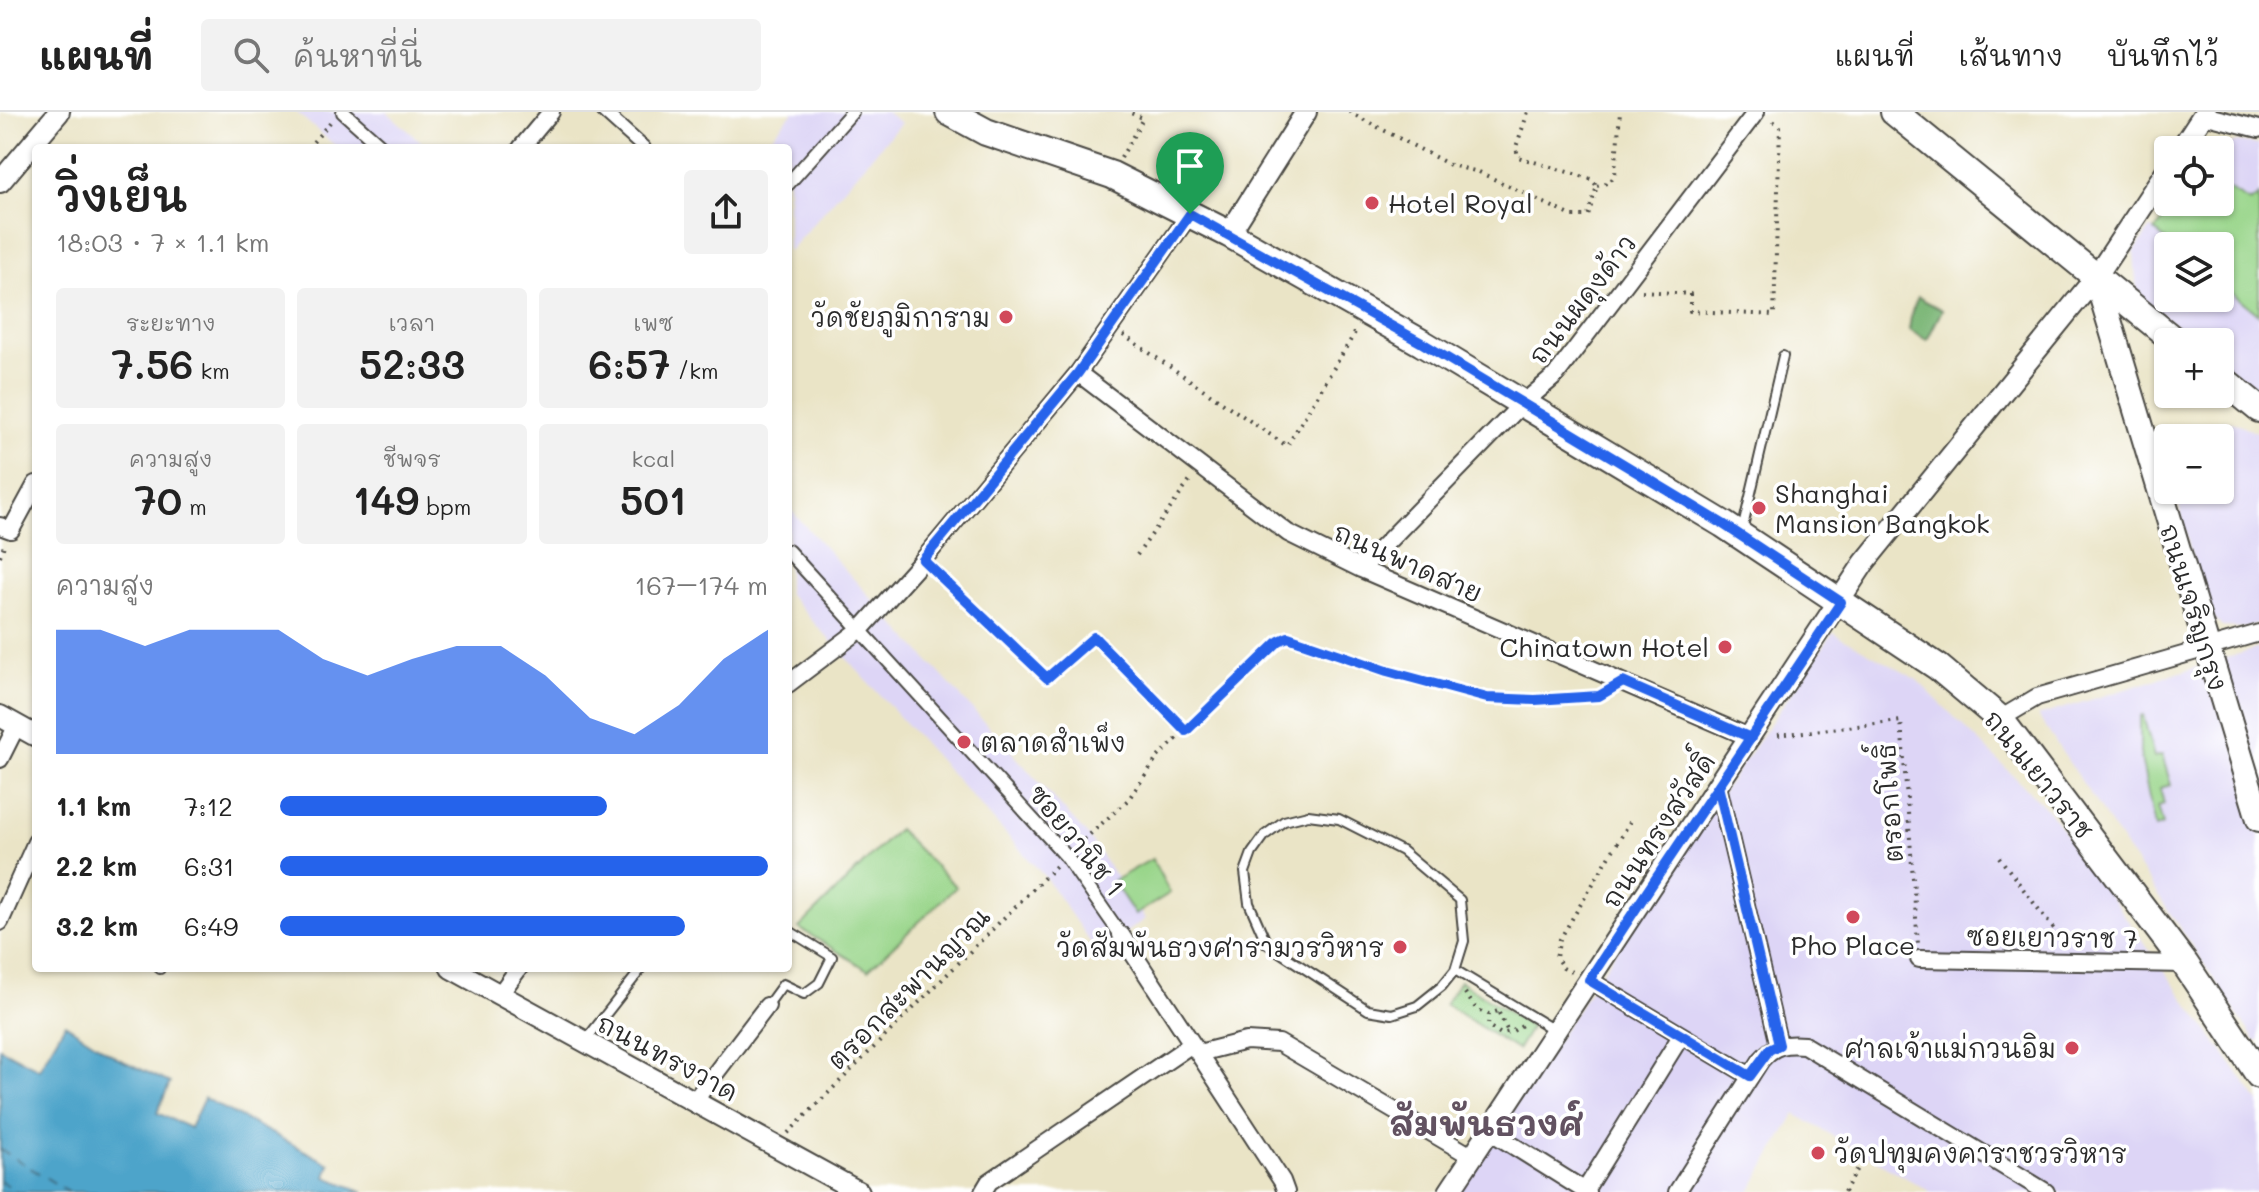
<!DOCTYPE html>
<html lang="th">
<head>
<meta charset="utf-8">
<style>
	body { margin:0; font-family:Mali,"Playpen Sans Thai",sans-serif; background:#f2f2f2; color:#222; height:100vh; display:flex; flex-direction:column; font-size:30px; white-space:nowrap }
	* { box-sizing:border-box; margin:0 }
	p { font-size:26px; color:#767676 }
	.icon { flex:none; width:44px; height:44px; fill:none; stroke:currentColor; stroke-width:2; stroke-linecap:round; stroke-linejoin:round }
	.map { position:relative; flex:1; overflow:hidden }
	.details { position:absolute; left:32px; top:32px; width:760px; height:828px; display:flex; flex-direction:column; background:#fff; border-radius:8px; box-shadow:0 2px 6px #0004 }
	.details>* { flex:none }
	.controls { position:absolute; left:2154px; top:24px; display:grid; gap:16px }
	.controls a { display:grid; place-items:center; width:80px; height:80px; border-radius:8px; background:#fff; box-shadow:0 2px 6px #0004; font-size:40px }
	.pin { position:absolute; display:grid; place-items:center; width:68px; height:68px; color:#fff; margin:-82px -34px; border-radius:50% 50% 50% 0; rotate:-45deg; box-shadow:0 0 8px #0007 }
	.pin .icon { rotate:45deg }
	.round { display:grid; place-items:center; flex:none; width:84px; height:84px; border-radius:8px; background:#f2f2f2 }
	.overview { display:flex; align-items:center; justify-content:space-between; height:136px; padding:0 24px }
	h1 { font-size:44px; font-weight:600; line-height:60px }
	.metrics { display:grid; grid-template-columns:repeat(3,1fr); gap:12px; height:136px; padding:8px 24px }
	.metrics div { display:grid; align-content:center; border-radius:8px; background:#f2f2f2; text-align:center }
	.metrics b { font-size:40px; font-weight:600 }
	.metrics small { font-size:22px; font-weight:400 }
	.metrics p { font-size:22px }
	.chart { height:224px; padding:16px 24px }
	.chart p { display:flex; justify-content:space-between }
	.chart svg { width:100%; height:144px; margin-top:8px; fill:#2563eb; opacity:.7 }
	ul { padding:0 24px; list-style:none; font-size:26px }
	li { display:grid; grid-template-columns:128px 96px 1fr; align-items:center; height:60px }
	li i { height:20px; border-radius:10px; background:#2563eb }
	header { display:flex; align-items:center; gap:48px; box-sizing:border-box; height:112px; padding:0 40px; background:#fff; border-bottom:2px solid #e0e0e0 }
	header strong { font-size:38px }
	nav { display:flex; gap:44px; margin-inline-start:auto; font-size:28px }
	.search { width:560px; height:72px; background:#f2f2f2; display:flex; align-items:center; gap:20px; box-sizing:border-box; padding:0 28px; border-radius:8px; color:#767676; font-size:30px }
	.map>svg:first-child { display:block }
	.built { fill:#ddd5f6 }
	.green { fill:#99d58a; stroke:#62805a; stroke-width:2 }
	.forest { fill:#7ab676; stroke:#527050; stroke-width:2 }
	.water { fill:#4da4ca; stroke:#3c687a; stroke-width:2 }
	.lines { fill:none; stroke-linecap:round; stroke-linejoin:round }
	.ferry { stroke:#3a6173; stroke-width:2; stroke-dasharray:10 8; stroke-linecap:butt }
	.service-casing { stroke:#484742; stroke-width:12 }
	.pedestrian-casing { stroke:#484742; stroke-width:16 }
	.minor-casing { stroke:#484742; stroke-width:20 }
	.tertiary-casing { stroke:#484742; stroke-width:24 }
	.secondary-casing { stroke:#484742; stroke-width:28 }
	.primary-casing { stroke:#484742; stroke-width:30 }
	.path { stroke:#484742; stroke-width:4; stroke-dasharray:2 6; stroke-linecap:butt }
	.service { stroke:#fff; stroke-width:8 }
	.pedestrian { stroke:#fff; stroke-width:12 }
	.minor { stroke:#fff; stroke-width:16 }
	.tertiary { stroke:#fff; stroke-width:20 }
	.secondary { stroke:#fff; stroke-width:24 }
	.primary { stroke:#fff; stroke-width:26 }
	.route-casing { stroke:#fff; stroke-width:16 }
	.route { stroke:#2563eb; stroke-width:10 }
	.poi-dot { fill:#d1495b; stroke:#fff; stroke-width:3 }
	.labels { text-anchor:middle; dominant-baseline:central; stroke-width:7; stroke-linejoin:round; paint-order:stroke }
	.poi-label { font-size:26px; fill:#2b2b2b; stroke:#fff; text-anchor:start }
	.street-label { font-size:26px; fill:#2b2b2b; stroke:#fff }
	.district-label { font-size:34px; font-weight:bold; fill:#625261; stroke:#fff }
</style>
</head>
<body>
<header>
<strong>แผนที่</strong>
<div class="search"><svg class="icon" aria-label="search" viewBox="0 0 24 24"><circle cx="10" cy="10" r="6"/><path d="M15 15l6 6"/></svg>ค้นหาที่นี่</div>
<nav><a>แผนที่</a><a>เส้นทาง</a><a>บันทึกไว้</a></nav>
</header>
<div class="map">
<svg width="2259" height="1080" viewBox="0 0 2259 1080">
	<rect width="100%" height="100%" fill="#fff"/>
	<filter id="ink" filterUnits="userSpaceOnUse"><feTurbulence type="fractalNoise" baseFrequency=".0125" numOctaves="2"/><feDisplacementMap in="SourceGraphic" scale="16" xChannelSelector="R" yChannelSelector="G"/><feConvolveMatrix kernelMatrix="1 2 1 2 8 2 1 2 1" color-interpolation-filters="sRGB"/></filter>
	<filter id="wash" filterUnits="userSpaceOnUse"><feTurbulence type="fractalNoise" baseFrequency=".006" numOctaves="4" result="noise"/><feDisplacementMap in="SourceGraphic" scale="32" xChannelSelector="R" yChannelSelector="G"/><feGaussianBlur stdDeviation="1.8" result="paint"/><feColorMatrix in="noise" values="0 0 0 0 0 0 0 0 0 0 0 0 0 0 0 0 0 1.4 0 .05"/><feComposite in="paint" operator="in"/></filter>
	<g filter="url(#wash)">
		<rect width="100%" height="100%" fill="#eae4c6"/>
		<path class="built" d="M296,0H387L428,36H338Z
			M793,0H886L901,11L788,140V36H762Z
			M2237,30L2259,33V83L2250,90L2220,72V38H2211Z
			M2151,116L2173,134H2168V186H2220V171L2259,203V279L2220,249V230H2197L2137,183L2134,140Z
			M2224,309L2238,312L2259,321V511L2243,516L2222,515L2205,497L2175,378H2220V326H2189L2197,318L2211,311Z
			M788,395L1088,724L1145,807L1097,840L1045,765L788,482Z
			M1833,521L1916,567L2049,699L2259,990V1080H1931L1795,1002L1750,1080H1457L1684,736Z
			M2259,536V929L2256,930L2038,604Z"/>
		<path class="green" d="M2220,72L2250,90L2259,83V203L2220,171V134H2173L2155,119L2178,90H2220Z
			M2143,603L2154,645L2162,643L2171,673L2160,676L2164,692L2158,694L2163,713L2155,716L2140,641V604Z
			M898,717L956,775L868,858L799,816Z
			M1152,747L1170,781L1135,803L1113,769Z
			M1460,869L1531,915L1517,938L1445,892Z"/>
		<path class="forest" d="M1918,185L1942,198L1927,228L1909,218L1912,199Z"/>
		<path class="water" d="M65,912L119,947L170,971L157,1001L190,1016L204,986L330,1052L326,1065L364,1080H0V936L39,957Z"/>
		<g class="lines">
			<path class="ferry" d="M0,1037L69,1080
				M0,1068L17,1080"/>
		</g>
	</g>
	<g filter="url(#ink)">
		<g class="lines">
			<g class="service-casing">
				<path id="service" d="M1742,419L1783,244
					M160,857V856
					M1455,858L1464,829L1460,788L1402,739L1339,707L1308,703L1284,709L1265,723L1252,741L1245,760L1249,791L1267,832L1368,898L1392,902L1417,894L1442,874L1455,858L1554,918
					M767,894L783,872L804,882L819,871L832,845L788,818
					M585,929L642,856"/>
			</g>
			<g class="pedestrian-casing">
				<path id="pedestrian" d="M343,0L383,36
					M604,0L644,36
					M788,72L852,0
					M788,439L1066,744L1121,823"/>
			</g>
			<g class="minor-casing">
				<path id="minor" d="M2203,3L2259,17
					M521,36L551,0
					M1078,261L1288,421L1361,457L1751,626
					M0,414L11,418L36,372
					M1361,457L1522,292L1555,264L1756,0
					M788,572L861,517L923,448L1078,261L1190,102
					M2000,607L2037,585L2259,521
					M0,647L17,613
					M1718,674L1779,933
					M0,810L36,730
					M1121,823L1282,1069L1286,1080
					M1919,847L2185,852
					M1589,868L1750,964
					M500,882L519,856
					M1199,941L1246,929L1279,931L1471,1044
					M695,988L767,894
					M1488,1018L1587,1080
					M983,1080L989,1070L1192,932
					M1584,1080L1681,924
					M1677,1080L1761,948C1774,933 1785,931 1804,933L2046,1080"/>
			</g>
			<g class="tertiary-casing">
				<path id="tertiary" d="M2180,38L2205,0
					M0,70L59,0
					M1229,122L1306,0
					M0,604L36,624
					M451,856L859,1080
					M1449,1080L1864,451L2096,165L2168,56"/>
			</g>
			<g class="secondary-casing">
				<path id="secondary" d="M2096,165L2259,707"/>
			</g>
			<g class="primary-casing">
				<path id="primary" d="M949,0L986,20L1112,63L1229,122L1422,231L1723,412L1938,555L2000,607L2185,852L2259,963
					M1894,0L2176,230
					M2220,265L2259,297"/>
			</g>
			<path class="path" d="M1349,0L1450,53L1479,60L1572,104H1588L1597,74L1591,67L1518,45L1516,35L1528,0
				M308,36L332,8
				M1121,46L1143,6L1128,0
				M1597,74L1610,70L1615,63L1620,0
				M1642,179L1690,182V199L1774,203L1780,15L1770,6
				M1123,223L1287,334L1356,219
				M1137,443L1192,366
				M0,444L5,431
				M934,459L1047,566L1094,525L1186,619
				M1778,623L1901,609L1918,832
				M1078,733L1128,688L1158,645L1279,529L1288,525L1387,559L1487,586L1535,588L1599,584L1603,581
				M1999,745L2065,832
				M1572,860L1563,856L1556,845L1560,827L1630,710
				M1465,881L1477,898L1489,902L1498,899
				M1499,901L1508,920
				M1489,902L1488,914L1501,922L1513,919L1522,913
				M788,1021L1057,753
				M1844,1080L1863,1048"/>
			<use href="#service" class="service"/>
			<use href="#pedestrian" class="pedestrian"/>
			<use href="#minor" class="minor"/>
			<use href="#tertiary" class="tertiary"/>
			<use href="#secondary" class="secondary"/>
			<use href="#primary" class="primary"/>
		</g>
	</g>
	<g class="lines" filter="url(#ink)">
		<g class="route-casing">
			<path id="route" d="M1190,102L1078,261L923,448L1047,566L1094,525L1186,619L1279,529L1288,525L1387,559L1487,586L1535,588L1599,584L1623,570L1751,626C1696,706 1642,787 1589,868L1750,964L1769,938L1779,933L1718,674L1841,490L1723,412L1422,231L1190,102"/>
		</g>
		<use href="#route" class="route"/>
	</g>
	<g class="poi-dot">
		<circle cx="1372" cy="91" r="8"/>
		<circle cx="1006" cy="205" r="8"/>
		<circle cx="1759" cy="396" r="8"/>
		<circle cx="1725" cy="535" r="8"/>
		<circle cx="964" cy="630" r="8"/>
		<circle cx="1853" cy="805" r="8"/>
		<circle cx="1400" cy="835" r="8"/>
		<circle cx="2072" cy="936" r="8"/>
		<circle cx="1818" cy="1041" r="8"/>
	</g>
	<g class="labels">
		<g class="poi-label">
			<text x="1388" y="91">Hotel Royal</text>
			<text x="990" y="205" text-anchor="end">วัดชัยภูมิการาม</text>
			<text x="1775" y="381">Shanghai<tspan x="1775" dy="30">Mansion Bangkok</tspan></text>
			<text x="1709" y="535" text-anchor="end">Chinatown Hotel</text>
			<text x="980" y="630">ตลาดสำเพ็ง</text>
			<text x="1853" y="833" text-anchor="middle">Pho Place</text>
			<text x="1384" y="835" text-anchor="end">วัดสัมพันธวงศารามวรวิหาร</text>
			<text x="2056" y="936" text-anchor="end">ศาลเจ้าแม่กวนอิม</text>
			<text x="1834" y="1041">วัดปทุมคงคาราชวรวิหาร</text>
		</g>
		<g class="street-label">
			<text transform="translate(1582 187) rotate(-52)">ถนนผดุงด้าว</text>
			<text transform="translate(1408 450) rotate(24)">ถนนพาดสาย</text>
			<text transform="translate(2194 495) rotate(73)">ถนนเจริญกรุง</text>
			<text transform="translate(2039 662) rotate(51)">ถนนเยาวราช</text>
			<text transform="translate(1889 691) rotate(-94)">ตรอกโพธิ์</text>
			<text transform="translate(1658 718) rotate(-56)">ถนนทรงสวัสดิ์</text>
			<text transform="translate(1077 728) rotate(51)">ซอยวานิช 1</text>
			<text transform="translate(2052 825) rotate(1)">ซอยเยาวราช 7</text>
			<text transform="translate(908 876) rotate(-45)">ตรอกสะพานญวณ</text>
			<text transform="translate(668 945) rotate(28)">ถนนทรงวาด</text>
		</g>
		<g class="district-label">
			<text x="1486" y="1010">สัมพันธวงศ์</text>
		</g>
	</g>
</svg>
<div class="controls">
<a><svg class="icon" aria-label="locate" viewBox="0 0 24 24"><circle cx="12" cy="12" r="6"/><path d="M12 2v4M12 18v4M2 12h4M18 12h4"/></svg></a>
<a><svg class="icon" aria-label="layers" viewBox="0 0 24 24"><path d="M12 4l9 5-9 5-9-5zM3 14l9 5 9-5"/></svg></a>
<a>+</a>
<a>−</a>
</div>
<div class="pin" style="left:1190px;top:102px;background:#1e9e55"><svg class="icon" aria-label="arrive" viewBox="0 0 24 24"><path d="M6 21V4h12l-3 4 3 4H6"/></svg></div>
<section class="details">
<div class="overview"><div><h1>วิ่งเย็น</h1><p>18:03 · 7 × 1.1 km</p></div><a class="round"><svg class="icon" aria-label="share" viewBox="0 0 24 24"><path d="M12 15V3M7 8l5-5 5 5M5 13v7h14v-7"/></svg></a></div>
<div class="metrics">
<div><p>ระยะทาง</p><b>7.56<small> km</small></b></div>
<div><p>เวลา</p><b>52:33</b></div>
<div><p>เพซ</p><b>6:57<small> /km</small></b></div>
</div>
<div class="metrics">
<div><p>ความสูง</p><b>70<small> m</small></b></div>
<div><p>ชีพจร</p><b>149<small> bpm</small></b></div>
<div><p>kcal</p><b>501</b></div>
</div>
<div class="chart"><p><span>ความสูง</span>167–174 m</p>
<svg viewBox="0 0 160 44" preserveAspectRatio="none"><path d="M0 44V6L10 6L20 11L30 6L40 6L50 6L60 15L70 20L80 15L90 11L100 11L110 20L120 33L130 38L140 29L150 15L160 6V44z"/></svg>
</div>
<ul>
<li><b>1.1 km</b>7:12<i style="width:67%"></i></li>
<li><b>2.2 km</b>6:31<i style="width:100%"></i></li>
<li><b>3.2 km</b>6:49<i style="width:83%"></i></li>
</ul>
</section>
</div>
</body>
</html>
